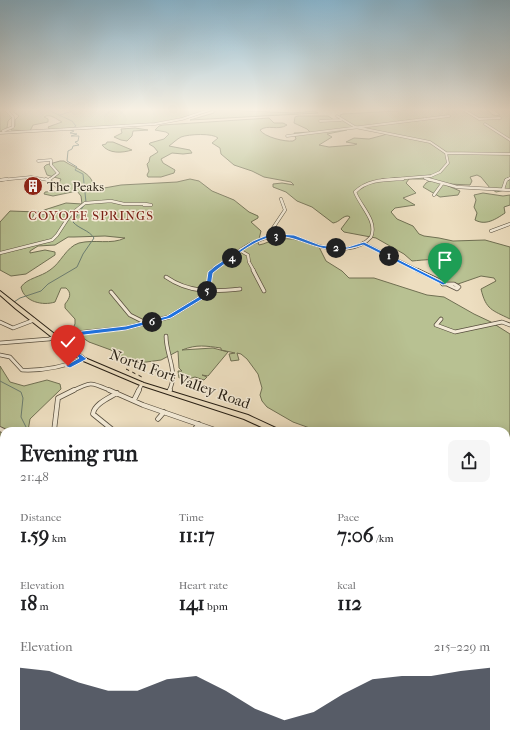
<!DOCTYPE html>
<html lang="en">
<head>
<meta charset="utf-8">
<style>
	body { margin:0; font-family:"IM FELL French Canon",serif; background:#f6f6f6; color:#202124; height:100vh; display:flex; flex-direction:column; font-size:15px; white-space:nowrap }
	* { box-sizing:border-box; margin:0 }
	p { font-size:13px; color:#757577 }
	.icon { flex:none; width:22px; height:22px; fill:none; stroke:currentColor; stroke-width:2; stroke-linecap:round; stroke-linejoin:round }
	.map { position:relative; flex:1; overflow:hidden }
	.drawer { position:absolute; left:0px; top:427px; width:510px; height:324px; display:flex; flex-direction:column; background:#fff; border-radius:12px 12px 0 0; box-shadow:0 2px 10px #0003 }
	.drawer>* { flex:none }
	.pin { position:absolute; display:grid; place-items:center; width:34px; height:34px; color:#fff; margin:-41px -17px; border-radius:50% 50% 50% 0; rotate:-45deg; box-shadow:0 0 4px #0007 }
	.pin .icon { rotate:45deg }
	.km { position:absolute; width:20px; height:20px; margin:-10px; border-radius:50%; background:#222; color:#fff; font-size:11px; line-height:20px; text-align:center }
	.round { display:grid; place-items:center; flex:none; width:42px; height:42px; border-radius:8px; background:#f6f6f6 }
	.head { display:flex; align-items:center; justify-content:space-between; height:68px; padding:0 20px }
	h1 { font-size:22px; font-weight:800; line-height:30px }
	.figures { display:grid; grid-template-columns:repeat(3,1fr); gap:6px; height:68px; padding:4px 20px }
	.figures div { display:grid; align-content:center }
	.figures b { font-size:20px; font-weight:800 }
	.figures small { font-size:11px; font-weight:400 }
	.figures p { font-size:11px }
	.chart { height:112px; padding:8px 20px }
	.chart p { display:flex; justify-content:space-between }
	.chart svg { width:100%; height:72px; margin-top:4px; fill:#111827; opacity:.7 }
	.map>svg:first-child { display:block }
	.green { fill:#b8c192; stroke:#707053; fill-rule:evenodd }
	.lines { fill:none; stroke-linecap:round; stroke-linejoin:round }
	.stream-far1 { stroke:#6c7d70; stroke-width:1 }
	.stream { stroke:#6c7d70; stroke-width:1.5 }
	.minor-far4-casing { stroke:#584f3f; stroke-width:3 }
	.minor-far3-casing { stroke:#584f3f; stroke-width:3.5 }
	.minor-far2-casing { stroke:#584f3f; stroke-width:4.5 }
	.minor-far1-casing { stroke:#584f3f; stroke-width:5.5 }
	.minor-casing { stroke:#584f3f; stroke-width:7 }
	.primary-casing { stroke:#271f14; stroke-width:2 }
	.minor-far4 { stroke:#f3ead6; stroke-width:2 }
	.minor-far3 { stroke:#f3ead6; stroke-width:2.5 }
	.minor-far2 { stroke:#f3ead6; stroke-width:3 }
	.minor-far1 { stroke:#f3ead6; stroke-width:4 }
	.minor { stroke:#f3ead6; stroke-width:5.5 }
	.primary { fill:#eddec0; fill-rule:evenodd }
	.rail { stroke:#271f14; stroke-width:1; stroke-dasharray:3.5 3.5; stroke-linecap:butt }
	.route { fill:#1a73e8; stroke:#fff }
	.labels { text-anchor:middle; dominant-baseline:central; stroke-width:3; stroke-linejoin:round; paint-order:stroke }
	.far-poi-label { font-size:13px; fill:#271f14; stroke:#f3ead6; text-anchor:start }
	.far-neighbourhood-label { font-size:13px; letter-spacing:1px; fill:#7a1f14; stroke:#f3ead6 }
	.street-label { font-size:15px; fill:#271f14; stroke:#f3ead6 }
</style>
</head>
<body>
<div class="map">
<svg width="510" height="751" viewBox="0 0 510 751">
	<rect width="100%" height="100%" fill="#eddec0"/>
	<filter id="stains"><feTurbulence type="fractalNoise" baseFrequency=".005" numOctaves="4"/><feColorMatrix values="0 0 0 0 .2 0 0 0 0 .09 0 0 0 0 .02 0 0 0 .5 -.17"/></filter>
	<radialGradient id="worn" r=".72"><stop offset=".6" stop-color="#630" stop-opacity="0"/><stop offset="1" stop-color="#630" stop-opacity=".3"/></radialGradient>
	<path class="green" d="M0,110H3L13,116L8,121L7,128L0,132Z
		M11,110H214L190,117L161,123L50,130L48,127L62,122C56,119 50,113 44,117L48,119V122L33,125L30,131L11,130L15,126V120L19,116Z
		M226,110L293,113L315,111L318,113L190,120L214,113V111Z
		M414,110H488C490,114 495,117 500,115L494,110H510V189L496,192L490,188L481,177L477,175L470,177L472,181L470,185L449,184L446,185L460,191L458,195L440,197L423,187L426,183L431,180L430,179H409L406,183L416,193L403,198L415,205L395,208L391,212L397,219L413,226L419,234L424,236L439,238L453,241L485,240L510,247V319C492,310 486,310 481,289L496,281L494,278L481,276L458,284L442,286L439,283C446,278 451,274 453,265C442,257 424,260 412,261L404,254L376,238L344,232L341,229L350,217L348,216C342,216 340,222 333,223L312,207L297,201L286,192L273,187V184L282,183L294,185L291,182L264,177L252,171L234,165L221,154L220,148L212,143L218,138C213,133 189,134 181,137C177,139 173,143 169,146L190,150L192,153L183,154L172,153L161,159L163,163L175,170L174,173L161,177H148L147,175L149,171L147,164L149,162L150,157L158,152L154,147L149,144L150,143L164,139L169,134L166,132L155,130L159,126L163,125L269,118L274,123H283L287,125C278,131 268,124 260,130C264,137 285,142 293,141L296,139L294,133L310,132L307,129L294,123L295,117L298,116H328L334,120L342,119L340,115L343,114ZM357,128L387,133L384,135L369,139L354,138L346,142L357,144L354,145L329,147L319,145L332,137L327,134L347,130L346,129Z
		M135,128L148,130L133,131L132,136L127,141L121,140L114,137L122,133L121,129Z
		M107,142H113L132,150C122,153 109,154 102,145L106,144Z
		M60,161H64C74,168 94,173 93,187L91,188L93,190L121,185L177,182L190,179L199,181L212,191L234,200L249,212L258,216V218L251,222L261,231L258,243L259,245C265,244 269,241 275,240C291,236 305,242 319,247L326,261L342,271L349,278H374L427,295L444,297L474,314L491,322L510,334V569H506V431H318L293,422L267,407L262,401L260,395L262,388L258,374L247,359L241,354L237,353L239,360L231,361L229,354L235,353L221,350V348C206,346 197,344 182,350L213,348L228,352L208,376L202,375L207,377L204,380L195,377L188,379L186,376L179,378L178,371H182L179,368L178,351L161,360L139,363L122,358L111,350L89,342L74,332L73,328L75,324V319L65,308V304C70,298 72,293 66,288H61L55,302C43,306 24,302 21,287C27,278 41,277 50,270C61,263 66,247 79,243C95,239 111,245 125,238L105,236L74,237H68L55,245L38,246L30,251V253L45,250L55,252V255L26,274L11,276L0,270V222L10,211L38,212L66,203L82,204L81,196L77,191L53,196L44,194L45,192L57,191L59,183L61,179L47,175L44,167L46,165Z
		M483,193L503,196L510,195V205L504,207L505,213C496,219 486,226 475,220L477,213L474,207L476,200L474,195Z
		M0,366L10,382L24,386L47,380L60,384L61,389L30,419L28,431H4V474H0Z
		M0,489H4V721L0,728Z
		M19,747H245L248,751H19Z
		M310,747H382L384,751H312Z"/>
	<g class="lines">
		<path class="stream-far1" d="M48,110L72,121L76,126L73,128
			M60,115L75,110
			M70,130L74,131L70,133L77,134L71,136H79L78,141L75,142L79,145L73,146L72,149L68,151L67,161L77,167L75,170L83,174L86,202
			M14,302L20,298L41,291L48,284L77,267L83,254L94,238C89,230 79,229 73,222L84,205
			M0,381L21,392L23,398L21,417L28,431"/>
		<path class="stream" d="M368,747L370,751"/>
		<g class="minor-far4-casing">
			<path id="minor-far4" d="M464,110L479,119L500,118
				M337,116L355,127L430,142L446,153L448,163L440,172L431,176L382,180
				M320,121L341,120
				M485,124L510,140
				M3,131L13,127V117L6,110
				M0,133L155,124L182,119L209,110
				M287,136L449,116
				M446,153L510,154
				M38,161L51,160V165L58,173L49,180
				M425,178L430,180
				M0,180L31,177L48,180
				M506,180L510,178"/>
		</g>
		<g class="minor-far3-casing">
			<path id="minor-far3" d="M46,179L53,183L59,188
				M428,179L457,187L510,190
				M0,180L7,179
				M49,180L50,179
				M503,189L506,180L508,179
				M434,195L442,184
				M145,204L151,205H144Z
				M34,218L36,214L54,212L72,213
				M491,231L510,224
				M267,237L285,210L281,199
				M363,243L419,271
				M241,251L248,255L249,262L254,271
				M0,253L52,240L57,235L70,215L85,203L111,201L124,204H145
				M212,271C230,257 251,239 275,236C292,234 303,241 319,246C335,251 359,251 371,237C378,221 360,206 355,192C368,179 386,180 403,179"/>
		</g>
		<g class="minor-far2-casing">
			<path id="minor-far2" d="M253,270L264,291
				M417,270L457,289L459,287L454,284H445
				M166,277C189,293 213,292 240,289
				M111,292L130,315L146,323
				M441,319L436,325L455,332L502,322L510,325
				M0,322L13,328L34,320
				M166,336C166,356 179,372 169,391
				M0,343L49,339L65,334L126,328L169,317L202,297L209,286L211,272L213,270
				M0,355L10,357L22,370C44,371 63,367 83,359
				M72,391C92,381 91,382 111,391
				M138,391L142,384"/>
		</g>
		<g class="minor-far1-casing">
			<path id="minor-far1" d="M109,390L143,405L218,431
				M169,392L170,390
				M134,400L139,390
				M158,419L164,412
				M0,429L4,431
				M54,431L58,398L74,390
				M114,431L93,414C94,404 109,398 117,393
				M193,431L199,424"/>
		</g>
		<g class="minor-casing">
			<path id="minor" d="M506,674L510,680
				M0,719L4,684
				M415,747L418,751
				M483,747L486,751"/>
		</g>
		<g class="primary-casing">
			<path id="primary" d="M0,291L85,358L144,383L248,415L278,429L279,431H270L244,419L140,385L81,360L16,309L0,295Z
				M506,650L510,653V666L506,663Z"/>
		</g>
		<use href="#minor-far4" class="minor-far4"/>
		<use href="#minor-far3" class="minor-far3"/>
		<use href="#minor-far2" class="minor-far2"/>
		<use href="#minor-far1" class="minor-far1"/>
		<use href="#minor" class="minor"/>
		<use href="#primary" class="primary"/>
		<path class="rail" d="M126,369L144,378"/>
	</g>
	<linearGradient id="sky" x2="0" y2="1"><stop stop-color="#89b7d1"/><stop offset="0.51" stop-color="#f7f0e3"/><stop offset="1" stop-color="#f7f0e3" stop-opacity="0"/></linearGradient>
	<rect width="510" height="215" fill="url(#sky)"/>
	<path class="route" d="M278,234L294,235L320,245L335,247H348L364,242L447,284L443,285L363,245C348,250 333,252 318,247C300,242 286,233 268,238C250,243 233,258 218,269L213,273L211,286L204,298L171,318L126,330L59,338L87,359L70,368L65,366L79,358L53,339V336L65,333L126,326L167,316L200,296L206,286L208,272L215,266L253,241L265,236Z"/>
	<defs>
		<g id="building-disc" transform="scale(1)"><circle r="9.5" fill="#8f2418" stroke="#f3ead6"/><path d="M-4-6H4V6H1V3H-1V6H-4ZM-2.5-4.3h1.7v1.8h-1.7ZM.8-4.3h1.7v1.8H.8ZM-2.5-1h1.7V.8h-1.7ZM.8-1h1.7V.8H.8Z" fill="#fff"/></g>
	</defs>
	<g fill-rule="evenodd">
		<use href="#building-disc" x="33" y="186"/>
	</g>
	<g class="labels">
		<g class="far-poi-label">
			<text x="47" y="186">The Peaks</text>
		</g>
		<g class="far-neighbourhood-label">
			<text x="91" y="215">COYOTE SPRINGS</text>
		</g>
		<g class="street-label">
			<text transform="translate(180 379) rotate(20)">North Fort Valley Road</text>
		</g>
	</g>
	<rect width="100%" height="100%" filter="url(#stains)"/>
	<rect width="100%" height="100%" fill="url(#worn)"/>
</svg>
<div class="pin" style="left:445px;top:284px;background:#1e9e55"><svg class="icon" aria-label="arrive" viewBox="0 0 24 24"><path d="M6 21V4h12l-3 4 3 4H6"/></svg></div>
<div class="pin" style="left:68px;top:366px;background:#d93025"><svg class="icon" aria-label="check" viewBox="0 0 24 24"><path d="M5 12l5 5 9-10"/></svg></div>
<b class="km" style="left:389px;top:256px">1</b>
<b class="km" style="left:336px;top:248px">2</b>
<b class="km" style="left:276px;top:236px">3</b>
<b class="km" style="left:232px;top:258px">4</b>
<b class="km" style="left:207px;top:291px">5</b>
<b class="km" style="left:152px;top:322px">6</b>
<section class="drawer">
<div class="head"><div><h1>Evening run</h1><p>21:48</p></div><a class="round"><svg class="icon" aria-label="share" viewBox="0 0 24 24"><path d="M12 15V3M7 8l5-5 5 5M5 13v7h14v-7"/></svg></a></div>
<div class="figures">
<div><p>Distance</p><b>1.59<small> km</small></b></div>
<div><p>Time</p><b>11:17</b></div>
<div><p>Pace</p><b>7:06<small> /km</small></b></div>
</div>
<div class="figures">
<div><p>Elevation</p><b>18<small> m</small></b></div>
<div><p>Heart rate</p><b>141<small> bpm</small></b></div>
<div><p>kcal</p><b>112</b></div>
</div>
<div class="chart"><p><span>Elevation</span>215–229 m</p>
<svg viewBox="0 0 160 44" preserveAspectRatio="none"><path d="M0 44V6L10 8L20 15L30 20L40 20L50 13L60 11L70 20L80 31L90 38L100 33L110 22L120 13L130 11L140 11L150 8L160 6V44z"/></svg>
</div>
</section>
</div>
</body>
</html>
